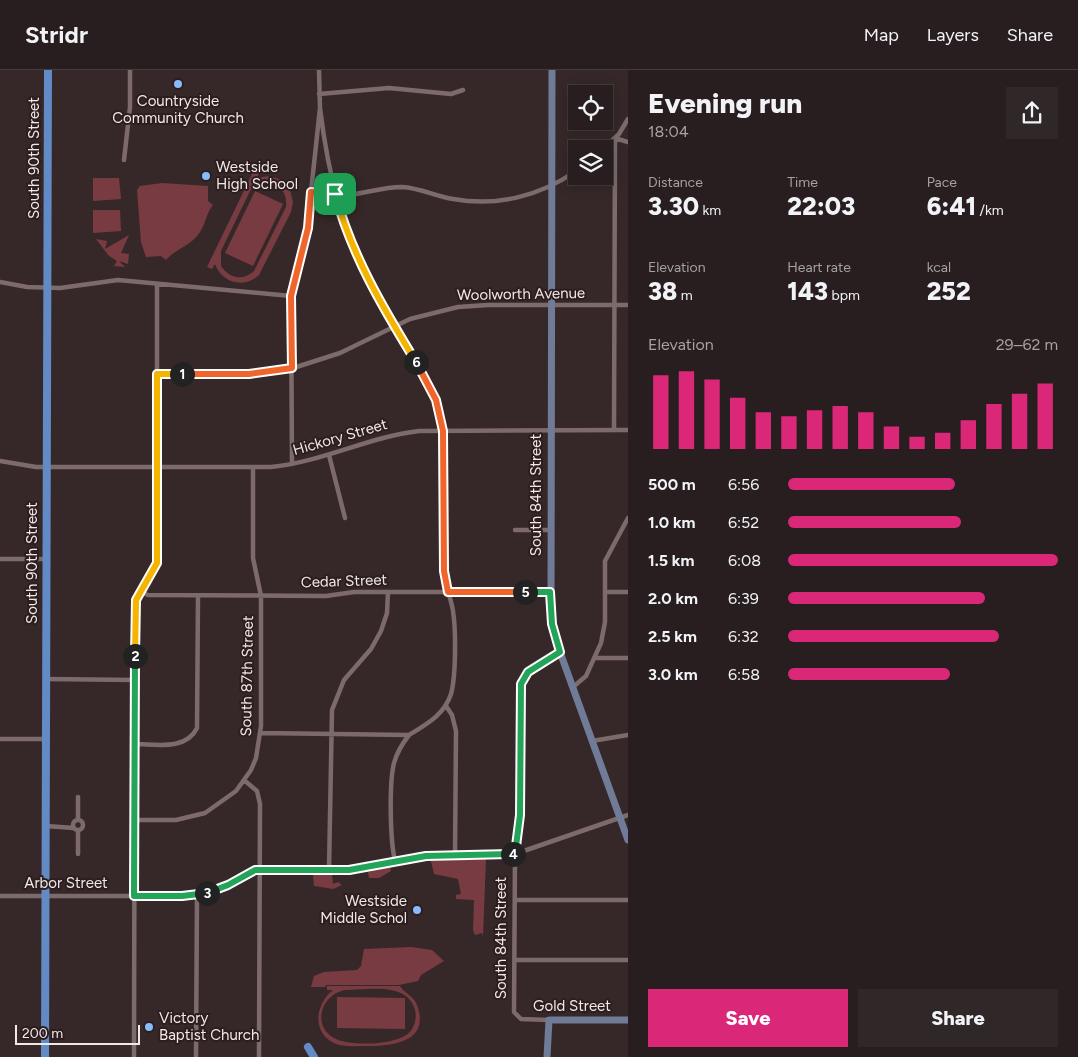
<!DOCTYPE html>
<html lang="en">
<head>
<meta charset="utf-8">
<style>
	body { margin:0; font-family:Figtree,sans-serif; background:#302728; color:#f1f3f6; height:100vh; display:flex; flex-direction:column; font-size:19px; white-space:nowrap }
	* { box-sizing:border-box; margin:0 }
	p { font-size:16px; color:#a5a2a4 }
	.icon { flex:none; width:28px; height:28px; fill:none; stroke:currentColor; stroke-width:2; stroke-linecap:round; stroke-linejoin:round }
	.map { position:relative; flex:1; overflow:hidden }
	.side { display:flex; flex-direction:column; background:#281e1f; width:450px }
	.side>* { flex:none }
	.fabs { position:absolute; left:568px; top:15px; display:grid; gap:10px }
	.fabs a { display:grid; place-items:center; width:45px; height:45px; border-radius:0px; background:#281e1f; box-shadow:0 2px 12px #0003,0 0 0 1px #443c3d; font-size:25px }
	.scale { position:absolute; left:15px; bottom:12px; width:125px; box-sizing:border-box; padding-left:5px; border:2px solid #f2e8e8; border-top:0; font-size:14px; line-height:18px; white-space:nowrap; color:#f2e8e8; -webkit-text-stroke:4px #2c1e1f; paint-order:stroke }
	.pin { position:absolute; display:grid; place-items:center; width:42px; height:42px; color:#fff; margin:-21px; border-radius:10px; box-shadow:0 2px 8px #0006 }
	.km { position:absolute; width:25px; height:25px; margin:-12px; border-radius:50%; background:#222; color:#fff; font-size:14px; line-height:25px; text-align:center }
	.round { display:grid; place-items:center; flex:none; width:52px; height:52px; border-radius:0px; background:#302728 }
	.summary { display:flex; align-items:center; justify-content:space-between; height:85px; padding:0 20px }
	h1 { font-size:28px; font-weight:800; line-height:38px }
	.figures { display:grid; grid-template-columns:repeat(3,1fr); gap:8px; height:85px; padding:5px 20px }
	.figures div { display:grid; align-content:center }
	.figures b { font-size:25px; font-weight:800 }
	.figures small { font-size:14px; font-weight:400 }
	.figures p { font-size:14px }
	.chart { height:140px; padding:10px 20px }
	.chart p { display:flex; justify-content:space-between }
	.chart svg { width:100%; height:90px; margin-top:5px; stroke:#db2777; stroke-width:6 }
	.primary-button { display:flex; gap:10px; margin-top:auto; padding:10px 20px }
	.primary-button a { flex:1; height:58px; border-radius:0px; background:#db2777; color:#fff; font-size:20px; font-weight:800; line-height:58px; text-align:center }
	.primary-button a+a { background:#302728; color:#f1f3f6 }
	ul { padding:0 20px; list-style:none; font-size:16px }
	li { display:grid; grid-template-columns:80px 60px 1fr; align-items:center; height:38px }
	li i { height:12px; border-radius:6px; background:#db2777 }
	header { display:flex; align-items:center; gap:30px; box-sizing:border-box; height:70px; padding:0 25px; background:#281e1f; border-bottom:1px solid #443c3d }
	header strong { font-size:24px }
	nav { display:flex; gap:28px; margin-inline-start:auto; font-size:18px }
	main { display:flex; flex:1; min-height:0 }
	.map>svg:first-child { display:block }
	.green { fill:#793b42; fill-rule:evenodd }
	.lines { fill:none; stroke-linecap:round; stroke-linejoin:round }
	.minor { stroke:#7d6b6c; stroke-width:4.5 }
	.secondary { stroke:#707b98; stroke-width:7 }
	.primary { stroke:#628ac4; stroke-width:8 }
	.split-1-casing { stroke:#fff; stroke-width:10 }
	.split-2-casing { stroke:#fff; stroke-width:10 }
	.split-3-casing { stroke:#fff; stroke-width:10 }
	.split-4-casing { stroke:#fff; stroke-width:10 }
	.split-5-casing { stroke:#fff; stroke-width:10 }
	.split-6-casing { stroke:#fff; stroke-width:10 }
	.split-7-casing { stroke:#fff; stroke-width:10 }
	.split-1 { stroke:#f0652b; stroke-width:6 }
	.split-2 { stroke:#f5b400; stroke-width:6 }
	.split-3 { stroke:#22a559; stroke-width:6 }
	.split-4 { stroke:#22a559; stroke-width:6 }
	.split-5 { stroke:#22a559; stroke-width:6 }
	.split-6 { stroke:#f0652b; stroke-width:6 }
	.split-7 { stroke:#f5b400; stroke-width:6 }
	.poi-dot { fill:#87bbfb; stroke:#2c1e1f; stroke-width:2 }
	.labels { text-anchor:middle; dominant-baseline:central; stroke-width:4; stroke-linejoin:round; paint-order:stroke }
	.poi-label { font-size:15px; fill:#f2e8e8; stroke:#2c1e1f; text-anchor:start }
	.street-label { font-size:15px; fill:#f2e8e8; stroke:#2c1e1f }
</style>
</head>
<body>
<header>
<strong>Stridr</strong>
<nav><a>Map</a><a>Layers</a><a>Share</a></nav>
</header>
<main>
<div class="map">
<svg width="628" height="987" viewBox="0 0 628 987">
	<rect width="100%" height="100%" fill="#362829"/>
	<path class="green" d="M254,100L259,103L257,108L269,106L282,110L290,120L293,132L291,142L259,205C244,219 222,213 215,194L212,199L207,197ZM263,112C278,111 288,122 286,137L254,201C243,211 230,209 221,196V181L250,121L254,116Z
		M93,108H119L121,129L93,131Z
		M162,113L208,116V131L213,135C206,142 206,156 197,166C188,177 174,180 166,190L161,186L146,187L141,172L137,120L140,116Z
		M255,121L283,134L253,196L225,183Z
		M93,140H120L121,161L93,163Z
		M129,165L121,183L129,184L128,194L119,191L125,197L114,196L117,191L109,186L96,169L107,171L105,179Z
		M464,788L486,789L483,866L482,863L475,865L473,860L474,830L456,829V825L461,824L458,809L434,804L431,791Z
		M390,796L391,801L379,808H369L368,802Z
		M315,804H332L333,814L338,812L342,815L333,819L314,816L313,805Z
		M411,877L432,880L444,891L421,905L418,911L399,915H326L325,917H311L314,906L324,902L357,900L361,896L364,879Z
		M327,916H400C404,923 414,926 417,935C431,973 391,976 366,976C356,976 345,977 336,974C311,964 315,934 333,920H327ZM345,920C366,920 405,912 414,937C417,944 416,953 412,959C403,976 349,977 334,968C311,955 322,924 345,920Z
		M337,927L405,928V959L337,958Z"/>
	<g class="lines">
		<path class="minor" d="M319,24L389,18L451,24L463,20
			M603,79L619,64L628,49
			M124,90L130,37V0
			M311,122C323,123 337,126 349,125C367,123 383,117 402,117C420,118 435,126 453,129C497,137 540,126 576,101
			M0,212L27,217L60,218L118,210L291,226
			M157,304H249L287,300L340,283L410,249L458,237L488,235H628
			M614,360L615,68L628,72
			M329,385L345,448
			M0,391L36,397H271C322,392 368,367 419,361L628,360
			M292,394L291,226L308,150L320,38L319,0
			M515,460H550
			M0,489H46
			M140,522L148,525L326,526L354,522H550
			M605,522H628
			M594,588H628
			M46,609L135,610
			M573,617L586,606L601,573L605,552V491L628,448
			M446,636L452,645L456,661L455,785
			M260,663L409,665C427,654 444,645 451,624C456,606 456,560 453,541C451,527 444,515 444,501C442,451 452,377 436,331C423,294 395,260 376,226C343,167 328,104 320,38
			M0,669H46
			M592,671L628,665
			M135,674C155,674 186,681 197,658L198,526
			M244,710L257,721L260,734L259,987
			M73 755a5 5 0 1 1 10 0a5 5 0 1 1-10 0Z
			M78,750V727
			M134,750H176L205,743L236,721L251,700L256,688L261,656V526L253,488V397
			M46,756L74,758
			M78,760V784
			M395,791C390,770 389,713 394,693C397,682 402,674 409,665
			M329,800L332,640L344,610L371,579L381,561L387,543L388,522
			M0,826H191L221,818L255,800H349L426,786L515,784L628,745
			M515,830H628
			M515,890H628
			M549,950L521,949L514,942L515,784L520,745V618C522,599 545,591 560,582
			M134,987L135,533L157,493V214
			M196,987L197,825"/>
		<path class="secondary" d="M552,0L551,545L556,571L628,770
			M547,987L549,950H628"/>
		<path class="primary" d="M308,977L314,987
			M45,987L48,0"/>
	</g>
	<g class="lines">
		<g class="split-1-casing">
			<path id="split-1" d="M182,304H249L292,298L291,226L308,158L311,122L335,124"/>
		</g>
		<g class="split-2-casing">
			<path id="split-2" d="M135,586L136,530L157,493V304H182"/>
		</g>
		<g class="split-3-casing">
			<path id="split-3" d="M135,586L134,826H182L207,823"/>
		</g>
		<g class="split-4-casing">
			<path id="split-4" d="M207,823L228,815L255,800H349L426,786L513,784"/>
		</g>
		<g class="split-5-casing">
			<path id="split-5" d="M513,784H515L520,745L521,614L528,602L560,582L552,554L550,522H525"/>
		</g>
		<g class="split-6-casing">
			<path id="split-6" d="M416,292L436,330L443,361L444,501L448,522H525"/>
		</g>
		<g class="split-7-casing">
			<path id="split-7" d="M335,124C352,186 383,238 416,292"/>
		</g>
		<use href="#split-1" class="split-1"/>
		<use href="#split-2" class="split-2"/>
		<use href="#split-3" class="split-3"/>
		<use href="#split-4" class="split-4"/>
		<use href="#split-5" class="split-5"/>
		<use href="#split-6" class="split-6"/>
		<use href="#split-7" class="split-7"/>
	</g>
	<g class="poi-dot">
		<circle cx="178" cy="14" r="5"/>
		<circle cx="206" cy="106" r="5"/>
		<circle cx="417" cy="840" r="5"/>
		<circle cx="149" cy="957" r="5"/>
	</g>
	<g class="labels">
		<g class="poi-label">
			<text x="178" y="31" text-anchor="middle">Countryside<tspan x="178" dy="17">Community Church</tspan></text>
			<text x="216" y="97">Westside<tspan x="216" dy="17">High School</tspan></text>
			<text x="407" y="831" text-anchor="end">Westside<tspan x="407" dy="17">Middle Schol</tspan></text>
			<text x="159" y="948">Victory<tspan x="159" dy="17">Baptist Church</tspan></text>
		</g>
		<g class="street-label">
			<text transform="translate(34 88) rotate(-90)">South 90th Street</text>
			<text transform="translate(521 224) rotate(-1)">Woolworth Avenue</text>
			<text transform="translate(340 367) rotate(-16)">Hickory Street</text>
			<text transform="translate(536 425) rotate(-90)">South 84th Street</text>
			<text transform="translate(32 493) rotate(-90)">South 90th Street</text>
			<text transform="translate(344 511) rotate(-2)">Cedar Street</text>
			<text transform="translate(247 606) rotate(-89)">South 87th Street</text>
			<text x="66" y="813">Arbor Street</text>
			<text transform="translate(501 868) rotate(-90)">South 84th Street</text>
			<text x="572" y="936">Gold Street</text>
		</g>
	</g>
</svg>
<div class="fabs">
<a><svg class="icon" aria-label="locate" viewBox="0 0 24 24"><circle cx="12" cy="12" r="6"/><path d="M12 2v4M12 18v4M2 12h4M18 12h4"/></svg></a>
<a><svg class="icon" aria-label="layers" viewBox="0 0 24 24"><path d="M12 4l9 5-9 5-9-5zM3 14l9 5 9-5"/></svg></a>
</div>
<div class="scale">200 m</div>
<div class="pin" style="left:335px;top:124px;background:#1e9e55"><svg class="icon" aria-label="arrive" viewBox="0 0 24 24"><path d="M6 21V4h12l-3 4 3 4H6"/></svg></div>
<b class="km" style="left:182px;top:304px">1</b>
<b class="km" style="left:135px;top:586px">2</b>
<b class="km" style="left:207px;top:823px">3</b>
<b class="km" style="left:513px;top:784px">4</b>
<b class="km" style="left:525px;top:522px">5</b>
<b class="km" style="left:416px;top:292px">6</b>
</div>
<section class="side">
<div class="summary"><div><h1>Evening run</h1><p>18:04</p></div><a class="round"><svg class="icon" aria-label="share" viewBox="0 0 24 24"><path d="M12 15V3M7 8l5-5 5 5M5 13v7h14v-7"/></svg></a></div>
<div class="figures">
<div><p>Distance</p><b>3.30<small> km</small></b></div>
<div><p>Time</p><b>22:03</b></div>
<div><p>Pace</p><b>6:41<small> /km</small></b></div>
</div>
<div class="figures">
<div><p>Elevation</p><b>38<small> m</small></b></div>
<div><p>Heart rate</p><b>143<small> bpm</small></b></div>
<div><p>kcal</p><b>252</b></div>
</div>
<div class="chart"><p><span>Elevation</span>29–62 m</p>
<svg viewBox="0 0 160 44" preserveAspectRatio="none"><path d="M5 44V8M15 44V6M25 44V10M35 44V19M45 44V26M55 44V28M65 44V25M75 44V23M85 44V26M95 44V33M105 44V38M115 44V36M125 44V30M135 44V22M145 44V17M155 44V12"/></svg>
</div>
<ul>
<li><b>500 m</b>6:56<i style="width:62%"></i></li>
<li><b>1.0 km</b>6:52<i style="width:64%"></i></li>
<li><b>1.5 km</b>6:08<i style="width:100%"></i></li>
<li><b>2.0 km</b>6:39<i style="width:73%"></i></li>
<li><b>2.5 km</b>6:32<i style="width:78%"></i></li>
<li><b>3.0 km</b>6:58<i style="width:60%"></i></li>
</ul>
<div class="primary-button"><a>Save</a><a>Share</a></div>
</section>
</main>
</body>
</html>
